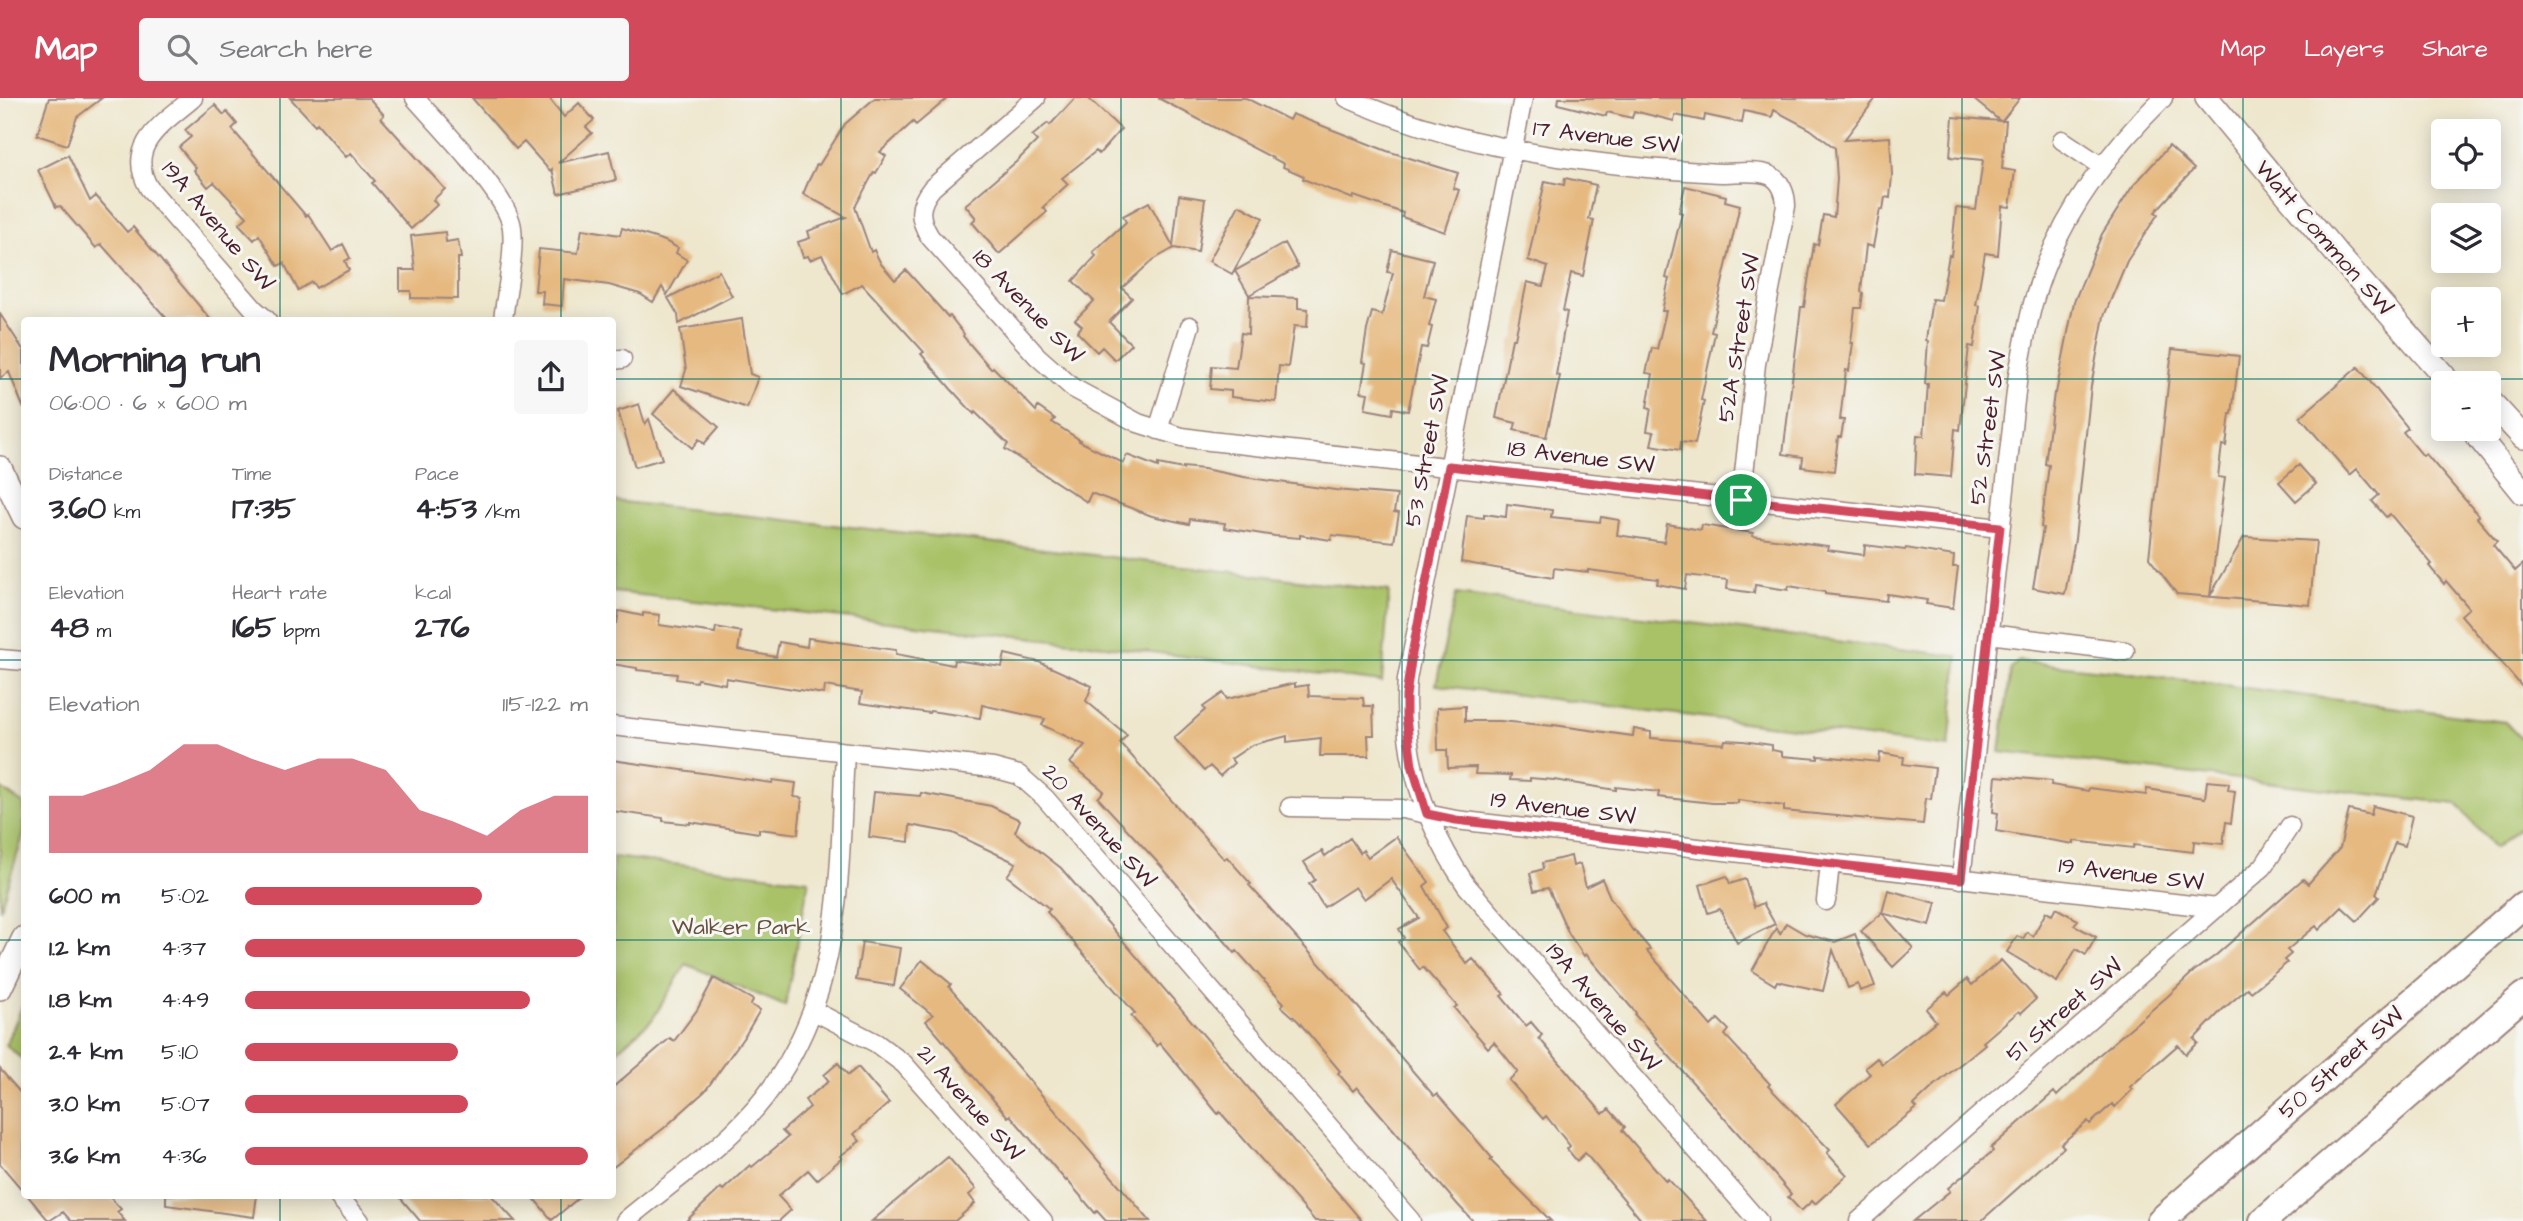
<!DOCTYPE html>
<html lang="en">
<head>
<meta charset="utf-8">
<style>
	body { margin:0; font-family:"Architects Daughter",sans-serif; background:#f7f7f7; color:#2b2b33; height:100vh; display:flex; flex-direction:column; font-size:26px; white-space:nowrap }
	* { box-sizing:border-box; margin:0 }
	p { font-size:23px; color:#7c7c81 }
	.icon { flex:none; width:38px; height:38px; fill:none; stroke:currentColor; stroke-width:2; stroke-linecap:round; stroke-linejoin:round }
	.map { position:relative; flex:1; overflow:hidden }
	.side { position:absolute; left:21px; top:219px; width:595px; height:882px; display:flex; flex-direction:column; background:#fff; border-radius:7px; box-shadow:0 4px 18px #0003 }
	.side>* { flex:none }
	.controls { position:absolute; left:2431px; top:21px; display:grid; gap:14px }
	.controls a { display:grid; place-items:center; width:70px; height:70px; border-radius:7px; background:#fff; box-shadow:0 4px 18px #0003; font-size:35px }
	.pin { position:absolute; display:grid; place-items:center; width:60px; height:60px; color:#fff; margin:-30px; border:4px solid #fff; border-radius:50%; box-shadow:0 2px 7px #0007 }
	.round { display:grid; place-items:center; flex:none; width:74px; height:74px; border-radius:7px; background:#f7f7f7 }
	.summary { display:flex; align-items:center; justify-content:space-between; height:119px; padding:0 28px }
	h1 { font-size:38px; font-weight:800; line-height:52px }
	.stats { display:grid; grid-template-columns:repeat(3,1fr); gap:10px; height:119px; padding:7px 28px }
	.stats div { display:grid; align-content:center }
	.stats b { font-size:30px; font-weight:800 }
	.stats small { font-size:19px; font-weight:400 }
	.stats p { font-size:19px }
	.chart { height:196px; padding:14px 28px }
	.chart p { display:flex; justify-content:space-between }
	.chart svg { width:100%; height:126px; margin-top:7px; fill:#d1495b; opacity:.7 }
	ul { padding:0 28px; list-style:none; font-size:23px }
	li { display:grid; grid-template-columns:112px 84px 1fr; align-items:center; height:52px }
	li i { height:18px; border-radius:9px; background:#d1495b }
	header { display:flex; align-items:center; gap:42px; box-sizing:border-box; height:98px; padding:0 35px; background:#d1495b; color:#fff }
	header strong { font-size:33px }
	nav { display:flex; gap:38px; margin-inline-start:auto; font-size:24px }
	.search { width:490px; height:63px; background:#f7f7f7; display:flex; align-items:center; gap:18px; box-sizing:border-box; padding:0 24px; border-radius:7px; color:#7c7c81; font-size:26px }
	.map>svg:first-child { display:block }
	.green { fill:#a9c268; stroke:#7a704a; stroke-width:2 }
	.building { fill:#e6b980 }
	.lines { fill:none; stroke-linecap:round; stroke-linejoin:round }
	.minor-casing { stroke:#9c837c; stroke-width:21 }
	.tertiary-casing { stroke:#9c837c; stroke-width:26 }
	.secondary-casing { stroke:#9c837c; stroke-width:30 }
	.minor { stroke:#fff; stroke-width:18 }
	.tertiary { stroke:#fff; stroke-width:23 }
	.secondary { stroke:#fff; stroke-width:26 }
	.route-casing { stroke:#fff; stroke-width:14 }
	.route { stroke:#d1495b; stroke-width:9 }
	.grid { fill:none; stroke:#0f766e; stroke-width:2; stroke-opacity:0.55 }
	.labels { text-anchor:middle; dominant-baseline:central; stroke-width:6; stroke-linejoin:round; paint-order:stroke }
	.street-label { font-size:23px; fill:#4a1f2b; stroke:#f6f6f2 }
	.park-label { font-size:23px; fill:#66503d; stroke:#f6f6f2 }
</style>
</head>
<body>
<header>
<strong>Map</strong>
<div class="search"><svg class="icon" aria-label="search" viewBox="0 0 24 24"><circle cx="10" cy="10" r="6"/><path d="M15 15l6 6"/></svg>Search here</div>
<nav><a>Map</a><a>Layers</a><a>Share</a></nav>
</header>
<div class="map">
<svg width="2523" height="1123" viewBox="0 0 2523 1123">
	<rect width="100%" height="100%" fill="#f6f6f2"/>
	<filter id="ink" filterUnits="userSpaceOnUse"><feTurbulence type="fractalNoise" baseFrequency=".0143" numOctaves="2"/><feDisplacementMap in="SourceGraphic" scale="14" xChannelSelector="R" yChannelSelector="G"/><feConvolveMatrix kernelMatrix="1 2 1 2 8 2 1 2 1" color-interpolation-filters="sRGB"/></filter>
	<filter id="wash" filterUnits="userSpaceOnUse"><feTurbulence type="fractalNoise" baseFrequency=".00686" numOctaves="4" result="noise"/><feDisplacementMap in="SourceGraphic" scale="28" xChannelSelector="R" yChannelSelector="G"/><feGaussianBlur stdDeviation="1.57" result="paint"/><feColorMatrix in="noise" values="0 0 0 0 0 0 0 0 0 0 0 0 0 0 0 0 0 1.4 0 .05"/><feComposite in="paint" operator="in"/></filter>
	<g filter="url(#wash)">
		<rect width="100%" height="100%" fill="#eee7cd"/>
		<path class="green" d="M613,403L971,442L1389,493L1382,584L1090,546L613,494Z
			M1456,496L1958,558L1949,649L1436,587Z
			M2019,563L2131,575L2505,624L2523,643V727L2495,750L2457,706L2000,654L2011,570Z
			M0,690L24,706V735L0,812Z
			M613,759L809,782L785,908L686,866L652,922L613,956Z
			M24,904V963L6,947Z"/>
		<g id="blocks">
			<path class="building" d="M49,0H102L77,19L67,47L37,37Z
				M290,0H369L384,17L381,20L445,91L433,102L437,107L411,131L372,85L375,83L351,55L346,59L317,25L315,27Z
				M472,0H549L564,19L579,5L594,22L586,29L592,35L558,65L609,53L616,82L558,96L552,71L550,73L524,44L516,51Z
				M875,0H948L916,27L913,24L880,54L886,58L876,75L874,74L855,109L871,154L874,152L881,166L895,182L906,172L948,219L950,218L964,236L963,238L991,271L993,269L1036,313L1038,309L1055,321L1052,324L1080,342L1079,343L1123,365L1127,357L1158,369V366L1183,371V369L1204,371L1244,379L1335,392L1397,397L1394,414L1399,415L1394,444L1332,437L1331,442L1300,437V440L1275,438L1224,430L1225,425L1190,421L1189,426L1152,418L1091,395L1087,404L1005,351L1008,346L975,314L974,316L951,291L921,256L924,254L862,186L843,196L822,157L810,162L808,158L803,159L798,144L810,140L808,133L846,119L803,96L809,82L817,66L819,67L845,26Z
				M1075,0H1088L1121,31L1099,56L1096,53L1062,80L1068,86L1043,109L1047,114L999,156L972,124L976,120L965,107L1016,64L1037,43L1032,38L1048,25L1050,27Z
				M1158,0H1246L1289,22L1292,16L1387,53L1458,75L1453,90L1459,92L1445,134L1402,119L1403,115L1354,98L1353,101L1303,81L1304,78L1283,69L1284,66Z
				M1559,0H1876L1844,42L1890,39L1892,77L1890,100L1885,99L1883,112L1880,111L1873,149L1866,147L1861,194L1863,195L1861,210H1855L1851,245H1853L1849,273L1846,272L1840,322H1844L1841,339H1838L1834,373L1802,369L1803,359L1783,356L1801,209H1804L1814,146L1818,147L1823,117L1834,119L1837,81L1835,50L1810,31L1774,12L1772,19L1744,13L1742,25L1705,17L1704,23L1675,17L1674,23L1634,13L1632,20L1607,14L1606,18L1558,6Z
				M1972,0H2020L2002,23H2006L2002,71L2015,73L2010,109L2002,108L1998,157L1985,155L1976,207L1980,208L1974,249L1969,248L1960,332L1955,331L1951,379L1915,376L1917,337L1924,338L1928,286H1925L1928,243L1926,242L1932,201L1941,202L1949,157L1951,158L1956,110L1976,112L1983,62L1950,59L1953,19L2000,23Z
				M215,7L224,17L227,14L237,26L232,31L306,118L308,116L332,153L343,146L350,160L345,163L349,172L316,190L312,184L298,192L284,165L278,168L259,137L254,142L239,126L247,119L214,84L208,89L194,72L196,70L179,49L191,39L185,32Z
				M2169,48L2194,71L2155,114L2158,116L2127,163L2104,218L2091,288L2075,441L2065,496L2033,490L2043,430L2041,429L2049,367L2045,366L2054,295H2056L2074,204L2102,136L2132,89Z
				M68,57L90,103L96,98L127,134L133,129L211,222H168L101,146L96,150L60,108L56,109L38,72Z
				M1565,80L1596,87L1589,121L1594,122L1583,178L1571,175L1563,213L1567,214L1556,277L1560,278L1546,339L1514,332L1516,325L1496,320L1512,241H1515L1527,184L1543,188L1548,169L1528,162L1545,83L1564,87Z
				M1685,88L1726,98L1725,103L1740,107L1711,234L1715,235L1701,302L1704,303L1695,346L1681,344L1680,352L1651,347L1654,334L1647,333L1651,310L1647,309L1653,276L1646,275L1652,250L1657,251L1666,213H1662L1669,181L1666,180L1682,115L1679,114Z
				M1179,97L1205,101L1198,154L1174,150L1153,162L1122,190L1132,200L1109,224L1131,246L1115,262L1102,249L1097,254L1077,234L1082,228L1075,222L1094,203L1073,183L1096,158L1093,154L1126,124L1123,118L1149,104L1173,148Z
				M1239,107L1263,120L1232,176L1209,163Z
				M622,130L665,143L678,150L676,155L687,162L667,197L662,189L653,204L640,196L609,187L564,181L562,208L542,206L543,193H535L539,151L578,155L582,131L620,137Z
				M445,134L446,144L458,142L461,160H458V201L411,200V193H400V172H415L411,138Z
				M1285,145L1298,169L1249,197L1235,173Z
				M1392,152L1433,162L1424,198L1436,201L1429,228L1432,229L1427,250L1421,249L1408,313L1393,310L1392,316L1365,311L1368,295L1361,294L1366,265L1362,264L1367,232L1372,214L1382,217L1393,175L1387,174Z
				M719,173L732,198L679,226L678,217L668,200Z
				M1249,198L1298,200V210L1308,211L1307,229L1294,228L1288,269L1279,268L1276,304L1231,299V293L1210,291L1212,268L1236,270L1241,235L1248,236Z
				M0,216L24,253V311L9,274L0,280Z
				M742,221L750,276L758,279L747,310L681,288L686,272L680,231Z
				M2172,251L2239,258L2232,316H2230L2226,348L2222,347L2218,379L2225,380L2210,498L2244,439L2316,443L2310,507L2177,496L2149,460Z
				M2358,269L2408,330L2403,334L2423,358L2426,356L2479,418L2477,420L2497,443L2493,447L2515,473L2523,466V590L2461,517L2469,510L2446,483L2444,486L2429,468L2432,466L2390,416L2386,419L2372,403L2379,397L2357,371L2350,377L2300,319Z
				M674,291L719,329L704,346L699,341L692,350L653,316Z
				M639,306L645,326L649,321L662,361L635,369L618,313Z
				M2299,367L2316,386L2296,403L2279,384Z
				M1507,406L1552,412L1551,419L1600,424L1601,419L1619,422L1617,437L1664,444L1667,426L1701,432L1702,427L1753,435L1752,438L1828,448L1827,452L1864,457L1865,447L1905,452L1906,450L1954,458L1953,469H1958L1953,510L1926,506L1927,502L1887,496L1886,503L1825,496V494L1789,488L1788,492L1755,487L1754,495L1727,491L1728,482L1687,477L1685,491L1657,486L1658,481L1588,472V474L1554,470L1553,480L1461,464L1467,418L1484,420V416L1506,419Z
				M619,513L643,518V515L660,517L659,527L715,535L716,529L741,534L738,552L776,559L779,544L807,549L808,540L896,552V556L953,567L954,562L1002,569L1005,556L1039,564L1092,588L1086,603L1127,637L1120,645L1224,761L1227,759L1251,786L1249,787L1345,894L1434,998L1437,996L1462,1025L1492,1060L1490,1062L1551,1123H1473L1458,1107L1357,989L1353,993L1338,975L1340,973L1298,923L1281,908L1284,905L1237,853L1235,855L1161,768L1098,700L1104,693L1070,665L1085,647L1042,627L1045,621L982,607L980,620L930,613L929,615L860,605L862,594L825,588L824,596L726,580L725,586L697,581L696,584L676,581L677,576L637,572V570L612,566V524L617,525Z
				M1295,585V589L1308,587L1309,598L1363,600L1364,608H1373L1374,637H1368L1369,658H1320L1321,640L1287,644V638L1252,647L1231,661L1234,665L1220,678L1210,668L1204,673L1174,640L1205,612L1203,609L1223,595L1227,601Z
				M1465,608V623H1500L1553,628V627L1633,638L1634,631L1651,634V640L1724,646L1725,642L1743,643L1772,647V652L1782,654V658L1818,661V658L1832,659L1879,664L1880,655L1904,659L1903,666L1935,670L1931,701L1926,700L1923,726L1784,713V708L1738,702V705H1713L1658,699L1659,694L1616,689V692L1554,682L1530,680V683L1510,682L1511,677L1475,676L1476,669L1448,670L1447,652H1438L1437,610Z
				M612,662L772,685L773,682L796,685L794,699L802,700L798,736L759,731V735L690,724V726L663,723V720L612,713Z
				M1996,678L2052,683L2051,687L2088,693L2089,690L2146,697L2147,691L2205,700L2207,683L2229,685L2228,692L2235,693L2231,725L2226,724L2223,746L2194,743L2193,754L2134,747L2133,750L2074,743V746L1996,733L1998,715L1993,714Z
				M874,694L920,698L921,695L991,708L1020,722L1015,734L1061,770L1362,1123H1315L1220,1014L1218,1016L1160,945L1157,948L1131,918L1135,915L1047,814L1050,811L1007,778L1016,765L953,735L910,727L909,744L869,739Z
				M2373,708L2412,718L2405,748L2395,745L2376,796L2379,799L2357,823L2342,809L2319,832L2316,828L2287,852L2291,856L2284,862L2287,865L2251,894L2248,890L2222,912L2194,941L2198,945L2186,956L2178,947L2130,989L2133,991L2115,1009L2112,1006L2090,1026L2088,1023L2061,1046L2064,1049L1981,1123H1913L1950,1093L1948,1090L1993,1053L1991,1050L2037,1009L2054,994L2057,998L2100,956L2168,898L2194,873L2215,858L2303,781L2308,786L2340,750L2349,712L2371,717Z
				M1396,739L1429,784L1424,788L1447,830L1442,833L1467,866L1473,861L1504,896L1501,898L1526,928L1531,924L1542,937L1539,940L1603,1016L1609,1011L1625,1029L1622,1032L1666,1083L1668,1081L1707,1123H1642L1585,1055L1577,1063L1567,1051L1570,1048L1546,1018L1543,1021L1509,982L1518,974L1494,944L1488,950L1454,910L1457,908L1423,869L1420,872L1398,844L1404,840L1399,831L1419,820L1391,781L1364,801L1355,789L1324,809L1309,786L1315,782L1304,764L1322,753L1325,758L1350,740L1360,755L1363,752L1368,759Z
				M1571,758L1573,768L1580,766L1586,789L1602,781L1610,799L1633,833L1634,832L1650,851L1647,853L1668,876L1667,877L1711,928L1718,921L1729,932L1725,937L1770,986L1768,988L1830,1052L1827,1055L1847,1077L1815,1106L1812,1103L1801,1113L1788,1099L1791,1096L1774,1076L1655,942L1657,941L1635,917L1636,915L1586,856L1584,858L1569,836L1548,790L1534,793L1530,775L1543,771L1542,765Z
				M1727,778L1730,786L1745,781L1754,809L1763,805L1775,826L1737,845L1720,811L1708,815L1700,787Z
				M1888,792L1936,805L1930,828L1882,815L1913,850L1893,869L1861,833L1882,815Z
				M2056,810L2078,822L2074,827L2096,839L2086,857L2076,851L2057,884L2007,854L2017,838L2023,841L2027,834L2033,838L2046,814L2052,817Z
				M1786,825L1805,836L1835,844L1855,836L1875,888L1860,893L1858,886L1848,890L1833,852L1823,893L1777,883L1775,887L1752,873L1776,830L1780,836Z
				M862,844L900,850L894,888L856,882Z
				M922,862L951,886L949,889L1150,1123H1106L1097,1113L1095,1115L1067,1082L1066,1083L1010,1017L1008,1019L926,923L933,917L900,891Z
				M2001,862L2036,901L2021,915L2019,913L1983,944L1985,946L1934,988L1914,1007L1917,1010L1871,1046L1836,1006L1870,976L1865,970L1877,960L1882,966L1936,923L1926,911L1946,894L1949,897L1967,881L1972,887Z
				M714,880L753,902L751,907L760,912L746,936L705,993L664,1030L612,1070V990L670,940L674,943L697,912Z
				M838,965L848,977L858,969L889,1005L854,1036L860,1043L840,1058L842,1060L817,1082L808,1072L778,1098L791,1112L779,1123H686L721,1090L723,1092L750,1067L752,1069L788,1039L782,1033L810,1009L805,1002L829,983L824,977Z
				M0,971L24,999V1094L0,1066Z
				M948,1059L976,1091L969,1097L975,1105L955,1123H872Z
				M27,1097H108L121,1111L117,1114L125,1123H71L63,1114L49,1123Z
				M166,1097H257L254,1119L166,1107Z
				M398,1097H491L515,1123H420Z
				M531,1097H582L552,1122Z"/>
		</g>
	</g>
	<g filter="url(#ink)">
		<use href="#blocks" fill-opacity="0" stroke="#9c837c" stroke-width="2"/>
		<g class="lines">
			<g class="minor-casing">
				<path id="minor" d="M193,0C164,25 124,47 149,90L254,211L267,222
					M415,0C438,27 509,98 512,130C515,157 506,194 503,222
					M1036,0L932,90C918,107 918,120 930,139L1037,258L1073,290L1138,325L1182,339L1210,343L2000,430
					M1347,0C1447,44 1538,59 1647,70C1672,72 1697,74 1722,75C1737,75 1755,72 1769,77C1781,82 1786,96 1786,108L1756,266L1741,403
					M1523,0L1407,581C1401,656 1424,725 1466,787L1758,1123
					M2062,42L2101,68
					M612,262L622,261
					M1158,332L1190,228
					M1989,536L2125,553
					M0,561L24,563
					M612,628L993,670L1019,677L1045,700L1411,1123
					M1290,709L1402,711L1456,722L2217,810
					M1961,781L2018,276C2023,252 2027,226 2034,202C2056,124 2106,56 2163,0
					M1826,803L1830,766
					M814,913L876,945L904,966L1043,1123
					M337,1097L360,1123
					M625,1123C671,1084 726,1049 764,1000C845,895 838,780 845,655
					M1859,1123L2263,769L2290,728"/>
			</g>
			<g class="tertiary-casing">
				<path id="tertiary" d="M2207,0L2336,155L2444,278L2447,285
					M2488,301L2523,339
					M2472,331L2523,394
					M0,370L24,419
					M0,890L24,840"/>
			</g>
			<g class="secondary-casing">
				<path id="secondary" d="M2160,1123L2523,807
					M2263,1123L2523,898"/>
			</g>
			<use href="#minor" class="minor"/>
			<use href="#tertiary" class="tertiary"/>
			<use href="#secondary" class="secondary"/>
		</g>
	</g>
	<g class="lines" filter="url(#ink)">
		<g class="route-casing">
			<path id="route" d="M1449,368L1741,402L2000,429L1961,781L1456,722L1427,716L1412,667L1406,620V598L1412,556Z"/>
		</g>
		<use href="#route" class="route"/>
	</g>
	<path class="grid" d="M280,0V222M561,0V222M841,0V1123M1121,0V1123M1402,0V1123M1682,0V1123M1962,0V1123M2243,0V1123M0,281H24M612,281H2523M0,562H24M612,562H2523M0,842H24M612,842H2523M280,1097V1123M561,1097V1123"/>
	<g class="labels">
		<g class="street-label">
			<text transform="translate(1606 39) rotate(7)">17 Avenue SW</text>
			<text transform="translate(218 128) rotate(50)">19A Avenue SW</text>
			<text transform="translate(2324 140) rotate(49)">Watt Common SW</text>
			<text transform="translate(1028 208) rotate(46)">18 Avenue SW</text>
			<text transform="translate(1739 240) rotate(-81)">52A Street SW</text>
			<text transform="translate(1988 330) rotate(-82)">52 Street SW</text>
			<text transform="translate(1427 353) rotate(-79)">53 Street SW</text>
			<text transform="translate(1581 359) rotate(7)">18 Avenue SW</text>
			<text transform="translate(1563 710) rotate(7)">19 Avenue SW</text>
			<text transform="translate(1099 728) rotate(48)">20 Avenue SW</text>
			<text transform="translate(2131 776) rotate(7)">19 Avenue SW</text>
			<text transform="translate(1603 909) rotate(49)">19A Avenue SW</text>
			<text transform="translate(2064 912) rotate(-41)">51 Street SW</text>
			<text transform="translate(2341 965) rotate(-41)">50 Street SW</text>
			<text transform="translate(970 1005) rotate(48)">21 Avenue SW</text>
		</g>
		<g class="park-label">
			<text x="741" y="829">Walker Park</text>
		</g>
	</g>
</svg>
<div class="controls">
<a><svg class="icon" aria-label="locate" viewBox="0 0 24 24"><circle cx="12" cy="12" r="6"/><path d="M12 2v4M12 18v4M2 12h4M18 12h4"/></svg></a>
<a><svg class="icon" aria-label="layers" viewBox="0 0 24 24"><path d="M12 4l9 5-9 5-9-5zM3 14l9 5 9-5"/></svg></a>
<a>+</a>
<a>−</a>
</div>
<div class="pin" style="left:1741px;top:402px;background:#1e9e55"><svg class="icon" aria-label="arrive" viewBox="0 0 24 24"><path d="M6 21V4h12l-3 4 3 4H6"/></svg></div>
<section class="side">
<div class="summary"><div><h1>Morning run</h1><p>06:00 · 6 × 600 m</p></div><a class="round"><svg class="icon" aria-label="share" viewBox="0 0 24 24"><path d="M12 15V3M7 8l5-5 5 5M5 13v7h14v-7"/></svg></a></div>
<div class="stats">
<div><p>Distance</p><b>3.60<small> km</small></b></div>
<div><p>Time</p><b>17:35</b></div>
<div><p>Pace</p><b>4:53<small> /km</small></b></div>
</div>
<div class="stats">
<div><p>Elevation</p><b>48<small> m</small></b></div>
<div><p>Heart rate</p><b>165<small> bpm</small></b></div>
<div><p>kcal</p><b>276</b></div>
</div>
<div class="chart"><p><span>Elevation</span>115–122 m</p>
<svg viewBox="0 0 160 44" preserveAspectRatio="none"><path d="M0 44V24L10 24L20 20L30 15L40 6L50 6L60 11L70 15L80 11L90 11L100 15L110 29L120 33L130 38L140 29L150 24L160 24V44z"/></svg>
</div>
<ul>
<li><b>600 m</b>5:02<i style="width:69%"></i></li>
<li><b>1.2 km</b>4:37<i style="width:99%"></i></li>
<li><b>1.8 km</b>4:49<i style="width:83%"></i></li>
<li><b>2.4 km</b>5:10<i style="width:62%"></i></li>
<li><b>3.0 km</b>5:07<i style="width:65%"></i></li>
<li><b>3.6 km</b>4:36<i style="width:100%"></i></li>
</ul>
</section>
</div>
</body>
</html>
